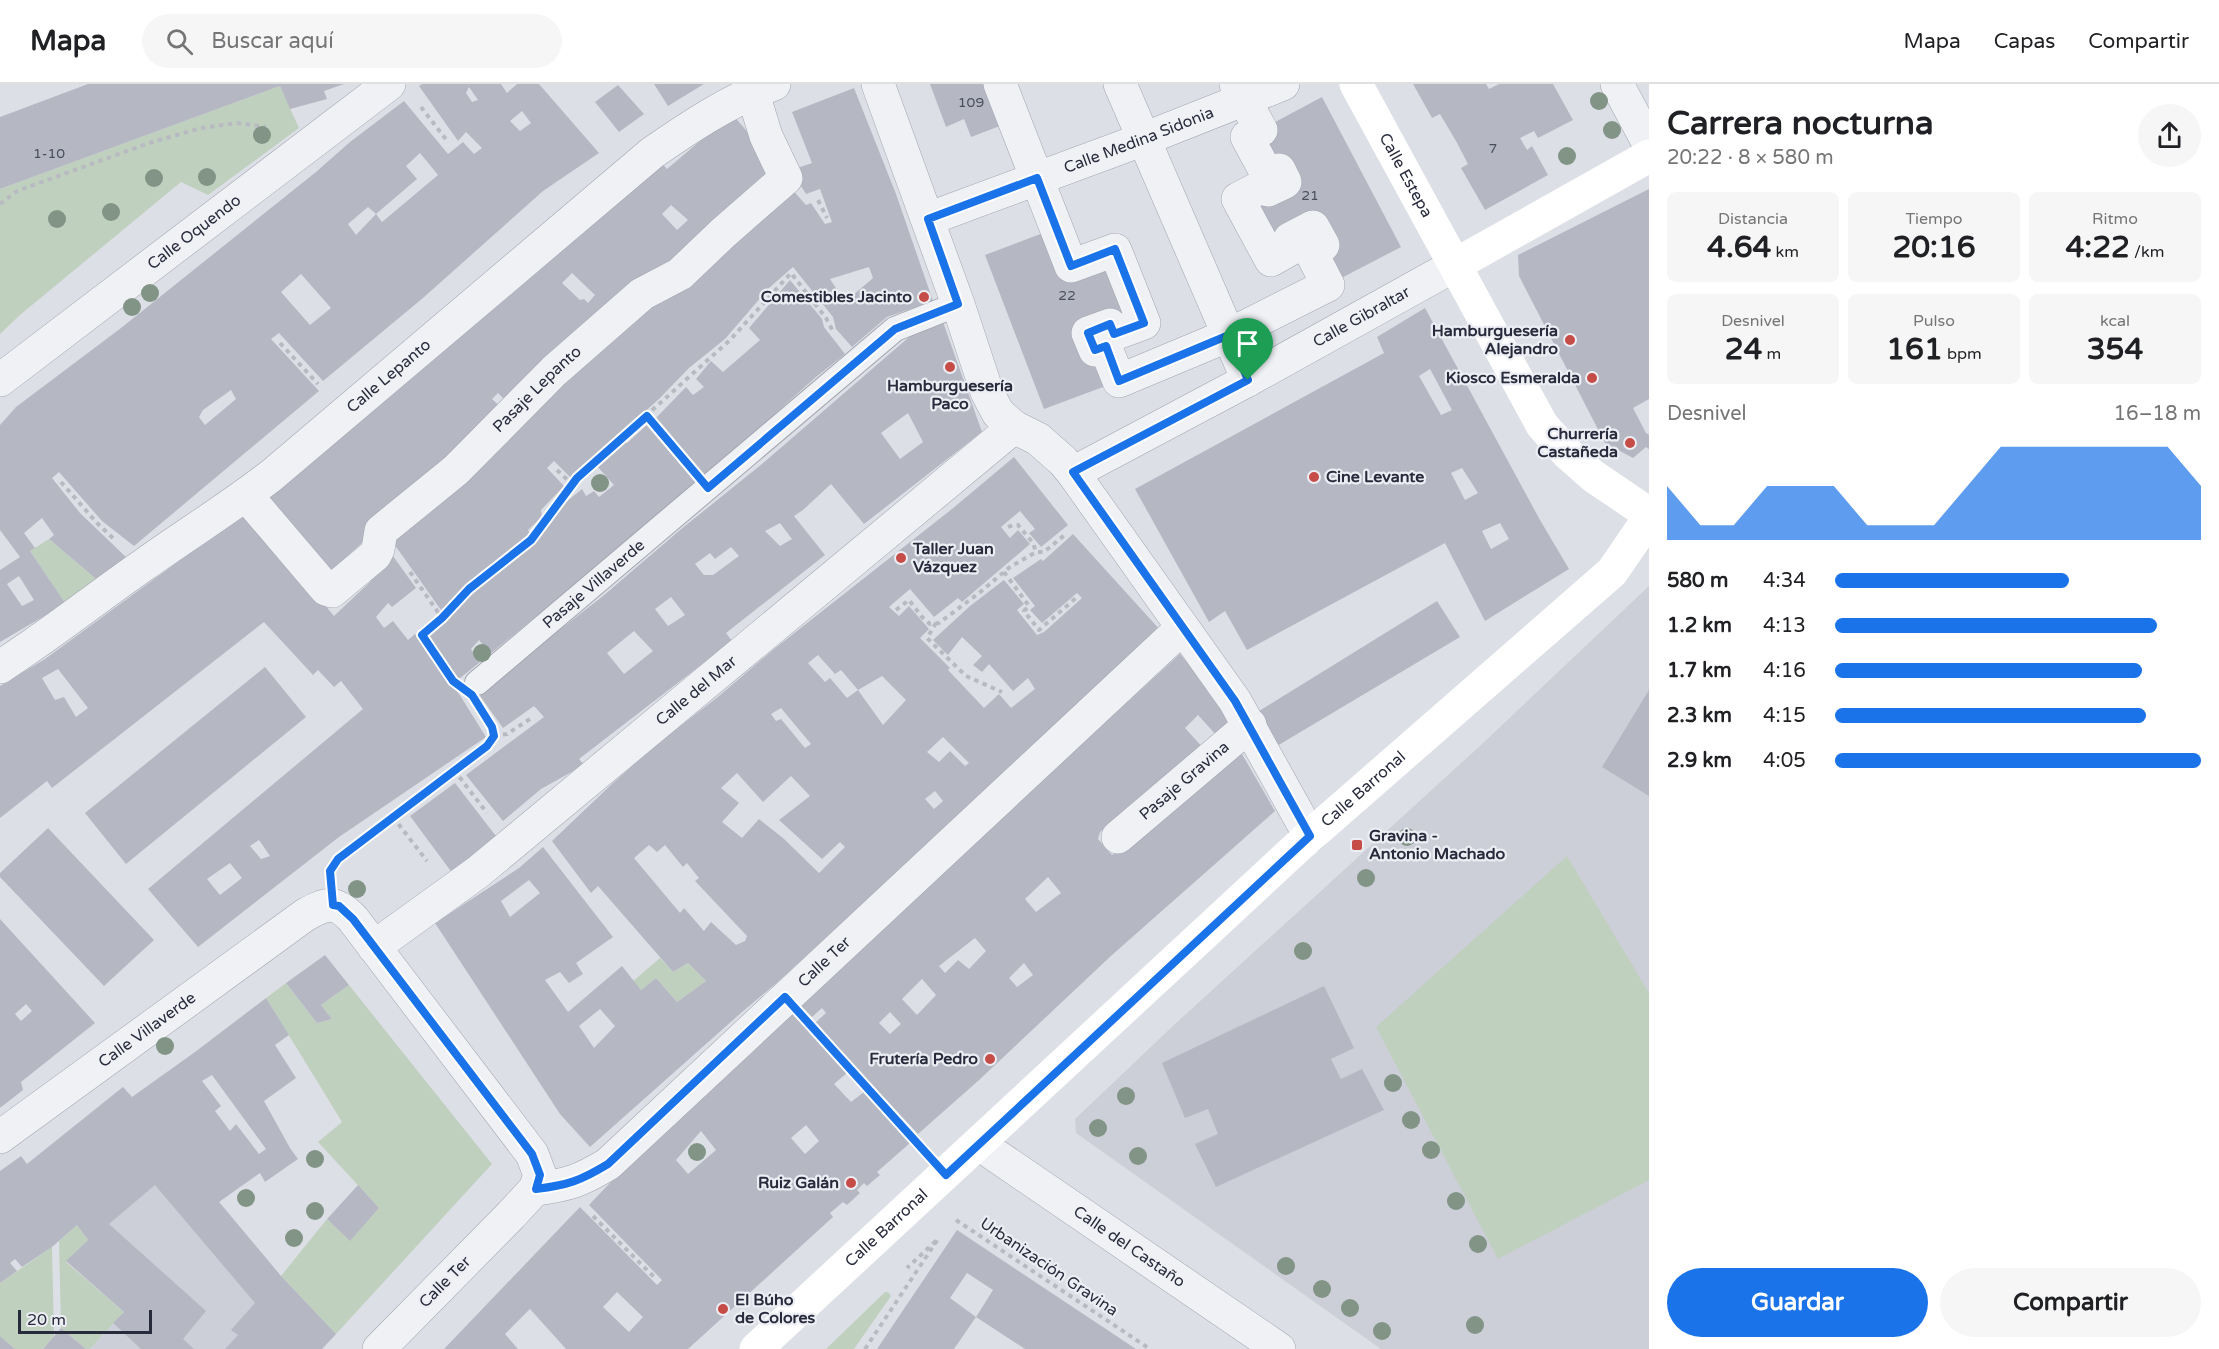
<!DOCTYPE html>
<html lang="es">
<head>
<meta charset="utf-8">
<style>
	body { margin:0; font-family:"Varela Round",sans-serif; background:#f6f6f6; color:#202124; height:100vh; display:flex; flex-direction:column; font-size:22px; white-space:nowrap }
	* { box-sizing:border-box; margin:0 }
	p { font-size:20px; color:#757577 }
	.icon { flex:none; width:33px; height:33px; fill:none; stroke:currentColor; stroke-width:2; stroke-linecap:round; stroke-linejoin:round }
	.map { position:relative; flex:1; overflow:hidden }
	.drawer { display:flex; flex-direction:column; background:#fff; width:570px }
	.drawer>* { flex:none }
	.scale { position:absolute; left:18px; bottom:15px; width:134px; box-sizing:border-box; padding-left:6px; border:3px solid #282b3c; border-top:0; font-size:16px; line-height:21px; white-space:nowrap; color:#282b3c; -webkit-text-stroke:4px #edeef4; paint-order:stroke }
	.pin { position:absolute; display:grid; place-items:center; width:51px; height:51px; color:#fff; margin:-62px -26px; border-radius:50% 50% 50% 0; rotate:-45deg; box-shadow:0 0 6px #0007 }
	.pin .icon { rotate:45deg }
	.round { display:grid; place-items:center; flex:none; width:63px; height:63px; border-radius:32px; background:#f6f6f6 }
	.head { display:flex; align-items:center; justify-content:space-between; height:102px; padding:0 18px }
	h1 { font-size:33px; font-weight:700; line-height:45px }
	.stats { display:grid; grid-template-columns:repeat(3,1fr); gap:9px; height:102px; padding:6px 18px }
	.stats div { display:grid; align-content:center; border-radius:9px; background:#f6f6f6; text-align:center }
	.stats b { font-size:30px; font-weight:700 }
	.stats small { font-size:16px; font-weight:400 }
	.stats p { font-size:16px }
	.chart { height:168px; padding:12px 18px }
	.chart p { display:flex; justify-content:space-between }
	.chart svg { width:100%; height:108px; margin-top:6px; fill:#1a73e8; opacity:.7 }
	.cta { display:flex; gap:12px; margin-top:auto; padding:12px 18px }
	.cta a { flex:1; height:69px; border-radius:36px; background:#1a73e8; color:#fff; font-size:24px; font-weight:700; line-height:69px; text-align:center }
	.cta a+a { background:#f6f6f6; color:#202124 }
	ul { padding:0 18px; list-style:none; font-size:20px }
	li { display:grid; grid-template-columns:96px 72px 1fr; align-items:center; height:45px }
	li i { height:15px; border-radius:8px; background:#1a73e8 }
	header { display:flex; align-items:center; gap:36px; box-sizing:border-box; height:84px; padding:0 30px; background:#fff; border-bottom:2px solid #e0e0e0 }
	header strong { font-size:28px }
	nav { display:flex; gap:33px; margin-inline-start:auto; font-size:21px }
	.search { width:420px; height:54px; background:#f6f6f6; display:flex; align-items:center; gap:15px; box-sizing:border-box; padding:0 21px; border-radius:33px; color:#757577; font-size:22px }
	main { display:flex; flex:1; min-height:0 }
	.map>svg:first-child { display:block }
	.built { fill:#ccced8 }
	.green { fill:#c0d0bf }
	.building { fill:#b5b8c3; fill-rule:evenodd }
	.lines { fill:none; stroke-linecap:round; stroke-linejoin:round }
	.lane-casing { stroke:#a3a5b0; stroke-width:26 }
	.street-casing { stroke:#a3a5b0; stroke-width:34 }
	.path { stroke:#b8bac1; stroke-width:4; stroke-dasharray:4.5 4.5; stroke-linecap:butt }
	.lane { stroke:#f0f1f5; stroke-width:24 }
	.street { stroke:#f0f1f5; stroke-width:33 }
	.secondary { stroke:#fff; stroke-width:33 }
	.tree { fill:#819485 }
	.route-casing { stroke:#fff; stroke-width:12 }
	.route { stroke:#1a73e8; stroke-width:8 }
	.poi-dot { fill:#c64c48; stroke:#edeef4; stroke-width:2 }
	.labels { text-anchor:middle; dominant-baseline:central; stroke-width:4.5; stroke-linejoin:round; paint-order:stroke }
	.number-label { font-size:14px; fill:#4b4e5e }
	.street-label { font-size:16px; fill:#282b3c; stroke:#edeef4 }
	.poi-label { font-size:16px; font-weight:bold; fill:#282b3c; stroke:#edeef4; text-anchor:end }
</style>
</head>
<body>
<header>
<strong>Mapa</strong>
<div class="search"><svg class="icon" aria-label="search" viewBox="0 0 24 24"><circle cx="10" cy="10" r="6"/><path d="M15 15l6 6"/></svg>Buscar aquí</div>
<nav><a>Mapa</a><a>Capas</a><a>Compartir</a></nav>
</header>
<main>
<div class="map">
<svg width="1649" height="1265" viewBox="0 0 1649 1265">
	<rect width="100%" height="100%" fill="#dddfe6"/>
	<path class="built" d="M1649,502V1265H1381L1076,1049L1075,1035L1174,941L1481,661Z
		M123,1003L281,1192L336,1250L322,1265H90L137,1214L27,1080Z"/>
	<path class="green" d="M280,2L299,44L208,111L181,98L20,231L0,250V105Z
		M49,455L102,500L68,523L30,467Z
		M1567,772L1649,909V1096L1498,1175L1376,943Z
		M660,874L673,888L688,879L706,897L677,918L656,894L641,906L633,897Z
		M286,899L317,939L332,935L321,921L349,901L492,1080L336,1250L281,1192L327,1135L350,1156L379,1124L318,1058L342,1038L266,914Z
		M77,1141L88,1156L66,1178L124,1228L90,1265H86L61,1244L59,1157Z
		M52,1163L54,1252L43,1265H15L0,1252V1199Z
		M885,1208H888L891,1212L854,1265H826Z"/>
	<path class="building" d="M88,0H344L324,7L327,15L290,25L280,2L0,105V33Z
		M422,0H501L507,9L517,0H539L599,69L543,107L423,214L323,297L279,249L271,255L319,307L134,462L102,437L59,388L52,394L80,429L128,475L102,500L49,455L54,451L42,434L24,449L35,464L30,467L68,523L49,534L46,531L0,558V486L20,473L0,446V341L16,323L121,244L316,88L350,58L404,17L448,70L463,58L474,70L482,64L466,48L458,57L419,2ZM469,3L478,16L472,18L466,9ZM522,27L531,39L520,47L510,37ZM420,69L438,91L382,138L376,130L356,151L348,140L368,123L376,130L417,95L406,82ZM301,190L331,224L310,241L281,208ZM231,306L236,315L205,341L199,333L203,326ZM19,492L34,516L22,522L7,500Z
		M654,0H704L668,22Z
		M930,0H1000L1013,37L971,53L964,35L946,43Z
		M1413,0H1486L1489,5L1499,0H1553L1573,36L1538,54L1534,47L1520,54L1527,66L1532,62L1548,91L1485,126L1461,84L1468,80L1456,57L1440,30L1432,34Z
		M618,1L644,30L619,48L595,18Z
		M854,4L896,110L933,217L887,233L852,263L836,245L833,233L793,183L769,204L725,255L689,284L660,314L571,394L554,377L547,384L564,402L541,426L542,433L528,446L531,451L441,526L387,450L514,336L790,103L806,121L811,119L825,140L832,138L820,105L806,110L791,86L812,79L792,28ZM869,183L873,194L845,218L830,195Z
		M1322,13L1401,163L1328,201L1311,168L1271,176L1238,115L1265,101L1247,53Z
		M732,30L776,81L747,113L509,320L498,309L492,315L505,327L325,493L261,420L529,195L660,77L667,85ZM671,121L688,136L677,146L662,130ZM572,189L595,211L588,219L584,215L580,216L562,199Z
		M1649,105V315L1633,324L1646,349L1649,351V365L1646,363L1633,374L1605,359L1519,192L1518,171Z
		M1056,144L1071,182L1115,166L1144,239L1114,250L1119,297L1044,325L985,171Z
		M790,196L822,235L824,243L845,270L816,293L703,394L655,335L686,303L693,311L704,303L696,295L711,277L723,288L760,256L749,244Z
		M1425,224L1540,436L1569,485L1485,537L1445,459L1247,566L1225,527L1209,538L1135,405L1384,269L1377,253ZM1430,285L1452,326L1441,331L1419,292ZM1462,384L1478,409L1465,416L1451,389ZM1500,439L1509,455L1491,465L1482,447Z
		M943,238L982,348L864,440L831,400L803,426L794,432L825,471L726,549L732,557L579,675L584,681L541,705L503,737L466,691L544,633L534,622L503,644L480,612L499,593L603,512L680,446L762,380L908,254L914,247ZM908,329L923,358L900,375L881,349ZM780,439L792,455L780,462L765,447ZM731,463L739,472L713,491H704L695,480L710,469L715,475ZM671,513L685,531L668,542L655,525ZM634,547L653,567L624,590L607,569Z
		M649,339L698,399L490,570L479,556L471,565L480,578L459,595L428,552L482,501L527,464L543,447L566,418L582,405L586,412L594,407L599,413L614,401L596,381L624,356L627,359Z
		M1014,373L1068,441L1041,463L1029,449L1035,445L1020,427L1001,443L1010,454L1018,446L1030,460L962,518L958,514L934,533L910,505L889,523L899,532L909,522L929,545L920,554L950,584L948,586L984,624L999,610L1011,624L1035,605L1028,594L1013,607L989,580L982,588L973,581L982,572L962,553L948,571L933,556L970,522L1004,496L1024,520L1017,526L1037,551L1044,548L1082,514L1077,509L1042,539L1030,526L1035,522L1013,494L1041,475L1043,477L1073,450L1161,547L779,897L742,928L590,1063L560,1030L435,839L519,784L543,763L613,853L576,879L583,890L569,899L560,888L545,896L568,928L622,882L641,906L656,894L677,918L706,897L688,879L673,888L598,802L591,809L552,757L613,699L656,661L719,612L774,565L952,425ZM818,571L835,590L841,586L858,606L882,592L906,616L883,641L858,606L847,614L830,594L825,598L808,579ZM781,624L811,660L805,664L781,635L776,637L771,630ZM943,653L969,679L965,682L950,667L939,678L927,668ZM737,689L763,718L791,692L810,712L779,736L822,775L840,758L845,763L819,789L783,754L759,735L742,754L722,738L739,719L721,704ZM935,707L943,717L934,725L925,715ZM649,761L657,768L665,761L683,783L687,779L699,794L695,797L747,852L745,857L736,861L711,838L704,847L684,824L680,829L634,774ZM529,796L540,809L510,833L501,817ZM600,925L615,942L594,964L579,942Z
		M247,427L334,532L371,497L364,490L390,468L416,504L392,523L388,519L376,533L384,544L393,537L408,556L415,550L461,613L486,653L339,753L198,863L148,805L363,625L341,597L334,603L318,586L313,591L264,538L52,704L47,697L0,734V602L45,575ZM58,585L88,624L76,633L64,613L55,616L42,594ZM259,756L270,772L261,775L250,762ZM230,779L242,794L220,811L207,795Z
		M1437,517L1460,553L1277,662L1259,627Z
		M1180,570L1237,636L1218,653L1198,631L1185,644L1205,666L1100,748L1098,755L1112,771L1135,755L1239,665L1275,727L1112,871L978,997L918,1050L815,939L826,929L822,924L812,933L798,919ZM1048,793L1061,809L1036,828L1025,815ZM975,854L986,867L969,885L958,876L945,889L939,882ZM1024,879L1033,891L1017,903L1009,894ZM922,895L936,911L917,931L902,915ZM890,928L901,940L890,950L879,939Z
		M265,583L306,633L126,780L85,729Z
		M1649,606V712L1602,683Z
		M455,699L499,756L453,790L410,732Z
		M48,744L154,856L104,902L0,793V789Z
		M0,835L95,939L21,998L23,1006L0,1024ZM26,920L32,927L21,937L15,930Z
		M325,871L349,901L321,921L332,935L317,939L286,899Z
		M1324,902L1354,964L1331,975L1341,995L1362,985L1384,1026L1216,1103L1195,1060L1218,1050L1208,1025L1185,1034L1162,979Z
		M266,914L289,951L275,961L296,994L264,1017L290,1064L298,1075L265,1098L260,1089L219,1118L281,1192L336,1250L322,1265H225L238,1251L231,1246L255,1219L155,1101L109,1140L206,1227L183,1255L194,1265H141L113,1239L124,1228L66,1177L88,1156L77,1141L52,1163L22,1183L15,1175L10,1179L17,1187L0,1199V1087L21,1072L27,1080L123,1003L132,1013L195,968ZM212,991L266,1065L259,1070L236,1040L230,1047L215,1027L221,1022L202,997Z
		M791,927L847,989L834,1000L851,1018L864,1008L910,1059L877,1088L880,1091L867,1102L864,1099L857,1106L860,1109L847,1121L843,1118L830,1129L833,1133L688,1265H566L530,1225L505,1250L518,1265H444L580,1123L657,1201L662,1196L589,1121L665,1041ZM806,1041L819,1057L805,1070L791,1054ZM701,1047L716,1066L688,1090L676,1076ZM617,1208L643,1233L629,1248L603,1223Z
		M358,1101L379,1124L350,1157L327,1135Z
		M957,1146L1011,1182L1136,1265H1025L976,1233L993,1206L967,1189L950,1214L976,1233L954,1265H877Z
		M61,1244L86,1265H43Z
		M0,1252L15,1265H0Z"/>
	<g class="lines">
		<g class="lane-casing">
			<g id="lane">
				<path id="s1" d="M477,599L895,245L958,220"/>
			</g>
		</g>
		<g class="street-casing">
			<g id="street">
				<path d="M878,0L958,220L987,308L998,329L1014,343L1038,355L1063,377L1073,389L1235,617L1310,752"/>
				<path d="M1000,0L1071,182L1115,166L1144,239L1114,250L1110,241L1088,249L1095,266L1105,262L1119,297L1229,251L1328,201L1311,168L1323,161L1313,143L1290,155L1294,163L1271,176L1238,115L1265,101L1268,106L1285,98L1279,86L1268,92L1247,53L1261,46L1236,0"/>
				<path d="M1120,0L1248,296"/>
				<path d="M1617,0L1649,60"/>
				<path id="s2" d="M928,135L1144,55L1283,0"/>
				<path id="s3" d="M0,296L389,0"/>
				<path id="s4" d="M1073,389L1248,296L1455,181"/>
				<path id="s5" d="M246,411L326,505L332,507L375,471L378,465L381,447L456,386L554,287L642,210L680,190L723,149L786,94L766,52L750,0"/>
				<path id="s6" d="M0,583C50,551 96,514 145,480C187,450 231,423 272,391L652,69C691,42 730,16 774,0"/>
				<path id="s7" d="M1118,753L1250,641"/>
				<path id="s8" d="M374,863L478,788L1014,343"/>
				<path id="s9" d="M0,1053L305,831C327,819 335,816 353,835L532,1070L540,1091L535,1105L511,1131L379,1265"/>
				<path id="s10" d="M979,1060L1279,1265"/>
				<path id="s11" d="M535,1105C568,1101 580,1097 608,1080L1182,544"/>
			</g>
		</g>
		<path class="path" d="M421,23L448,58
			M818,116L827,134
			M0,120L17,107L149,59L201,44L238,39L266,43
			M280,259L318,300
			M647,332L686,378
			M557,386L572,400
			M61,398L97,439L114,455
			M1008,443L1013,441H1018L1033,459L1036,468
			M410,488L442,534L422,551L445,586
			M1004,488L1029,522L1024,527L1039,546L1076,514
			M896,526L909,516L922,533L930,540L939,539L979,509L1010,483L1036,468H1044L1067,449
			M442,534L469,505L531,456L577,394L730,256L791,189L826,234L834,249
			M936,539L927,554L966,592L1002,608
			M494,652L507,650L533,633
			M454,686L487,729
			M393,733L427,777
			M334,782L347,767L487,661C497,650 494,644 485,633
			M812,942L920,1061
			M593,1132L655,1194
			M956,1136L1150,1265
			M865,1265L938,1155L907,1184"/>
		<use href="#lane" class="lane"/>
		<use href="#street" class="street"/>
		<g class="secondary">
			<path id="s12" d="M1356,0L1542,341L1567,369L1593,392L1649,430"/>
			<path d="M1455,181L1649,72"/>
			<path id="s13" d="M756,1265L1303,758L1612,488L1649,434"/>
		</g>
	</g>
	<g class="tree">
		<circle cx="1599" cy="17" r="9"/>
		<circle cx="1612" cy="46" r="9"/>
		<circle cx="262" cy="51" r="9"/>
		<circle cx="1567" cy="72" r="9"/>
		<circle cx="207" cy="93" r="9"/>
		<circle cx="154" cy="94" r="9"/>
		<circle cx="111" cy="128" r="9"/>
		<circle cx="57" cy="135" r="9"/>
		<circle cx="150" cy="209" r="9"/>
		<circle cx="132" cy="223" r="9"/>
		<circle cx="600" cy="399" r="9"/>
		<circle cx="482" cy="569" r="9"/>
		<circle cx="1407" cy="753" r="9"/>
		<circle cx="1366" cy="794" r="9"/>
		<circle cx="357" cy="805" r="9"/>
		<circle cx="1303" cy="867" r="9"/>
		<circle cx="165" cy="962" r="9"/>
		<circle cx="1393" cy="999" r="9"/>
		<circle cx="1126" cy="1012" r="9"/>
		<circle cx="1411" cy="1036" r="9"/>
		<circle cx="1098" cy="1044" r="9"/>
		<circle cx="1431" cy="1066" r="9"/>
		<circle cx="697" cy="1068" r="9"/>
		<circle cx="1138" cy="1072" r="9"/>
		<circle cx="315" cy="1075" r="9"/>
		<circle cx="246" cy="1114" r="9"/>
		<circle cx="1456" cy="1117" r="9"/>
		<circle cx="315" cy="1127" r="9"/>
		<circle cx="294" cy="1154" r="9"/>
		<circle cx="1478" cy="1160" r="9"/>
		<circle cx="1286" cy="1182" r="9"/>
		<circle cx="1322" cy="1205" r="9"/>
		<circle cx="1350" cy="1224" r="9"/>
		<circle cx="1475" cy="1241" r="9"/>
		<circle cx="1382" cy="1247" r="9"/>
	</g>
	<g class="lines">
		<g class="route-casing">
			<path id="route" d="M1037,94L1071,182L1115,165L1144,239L1114,250L1110,240L1088,249L1095,266L1106,262L1119,297L1229,251L1248,296L1073,388L1235,617L1310,752L946,1091L785,913L608,1080C580,1097 568,1101 536,1105L540,1091L532,1070L353,835L339,822L333,821L330,787L338,775L487,662L494,652L492,643L472,611L453,597L422,551L442,534L469,505L531,456L577,394L647,332L708,404L895,245L958,220L928,135Z"/>
		</g>
		<use href="#route" class="route"/>
	</g>
	<g class="poi-dot">
		<circle cx="924" cy="213" r="6"/>
		<circle cx="1570" cy="256" r="6"/>
		<circle cx="950" cy="283" r="6"/>
		<circle cx="1592" cy="294" r="6"/>
		<circle cx="1630" cy="359" r="6"/>
		<circle cx="1314" cy="393" r="6"/>
		<circle cx="901" cy="474" r="6"/>
		<rect x="1351" y="755" width="12" height="12" rx="3"/>
		<circle cx="990" cy="975" r="6"/>
		<circle cx="851" cy="1099" r="6"/>
		<circle cx="723" cy="1225" r="6"/>
	</g>
	<g class="labels">
		<g class="number-label">
			<text x="971" y="18">109</text>
			<text x="1493" y="64">7</text>
			<text x="49" y="69">1-10</text>
			<text x="1310" y="111">21</text>
			<text x="1067" y="211">22</text>
		</g>
		<g class="street-label">
			<text stroke="none"><textPath href="#s2" startOffset="225">Calle Medina Sidonia</textPath></text>
			<text stroke="none"><textPath href="#s12" startOffset="104">Calle Estepa</textPath></text>
			<text stroke="none"><textPath href="#s3" startOffset="244">Calle Oquendo</textPath></text>
			<text stroke="none"><textPath href="#s4" startOffset="328">Calle Gibraltar</textPath></text>
			<text stroke="none"><textPath href="#s6" startOffset="486">Calle Lepanto</textPath></text>
			<text stroke="none"><textPath href="#s5" startOffset="422">Pasaje Lepanto</textPath></text>
			<text stroke="none"><textPath href="#s1" startOffset="153">Pasaje Villaverde</textPath></text>
			<text stroke="none"><textPath href="#s8" startOffset="412">Calle del Mar</textPath></text>
			<text stroke="none"><textPath href="#s7" startOffset="87">Pasaje Gravina</textPath></text>
			<text stroke="none"><textPath href="#s13" startOffset="826">Calle Barronal</textPath></text>
			<text stroke="none"><textPath href="#s11" startOffset="374">Calle Ter</textPath></text>
			<text stroke="none"><textPath href="#s9" startOffset="182">Calle Villaverde</textPath></text>
			<text stroke="none"><textPath href="#s13" startOffset="178">Calle Barronal</textPath></text>
			<text stroke="none"><textPath href="#s10" startOffset="182">Calle del Castaño</textPath></text>
			<text transform="translate(1049 1183) rotate(34)">Urbanización Gravina</text>
			<text transform="translate(445 1198) rotate(-45)">Calle Ter</text>
		</g>
		<g class="poi-label">
			<text x="912" y="213">Comestibles Jacinto</text>
			<text x="1558" y="247">Hamburguesería<tspan x="1558" dy="18">Alejandro</tspan></text>
			<text x="1580" y="294">Kiosco Esmeralda</text>
			<text x="950" y="302" text-anchor="middle">Hamburguesería<tspan x="950" dy="18">Paco</tspan></text>
			<text x="1618" y="350">Churrería<tspan x="1618" dy="18">Castañeda</tspan></text>
			<text x="1326" y="393" text-anchor="start">Cine Levante</text>
			<text x="913" y="465" text-anchor="start">Taller Juan<tspan x="913" dy="18">Vázquez</tspan></text>
			<text x="1369" y="752" text-anchor="start">Gravina -<tspan x="1369" dy="18">Antonio Machado</tspan></text>
			<text x="978" y="975">Frutería Pedro</text>
			<text x="839" y="1099">Ruiz Galán</text>
			<text x="735" y="1216" text-anchor="start">El Búho<tspan x="735" dy="18">de Colores</tspan></text>
		</g>
	</g>
</svg>
<div class="scale">20 m</div>
<div class="pin" style="left:1248px;top:296px;background:#1e9e55"><svg class="icon" aria-label="arrive" viewBox="0 0 24 24"><path d="M6 21V4h12l-3 4 3 4H6"/></svg></div>
</div>
<section class="drawer">
<div class="head"><div><h1>Carrera nocturna</h1><p>20:22 · 8 × 580 m</p></div><a class="round"><svg class="icon" aria-label="share" viewBox="0 0 24 24"><path d="M12 15V3M7 8l5-5 5 5M5 13v7h14v-7"/></svg></a></div>
<div class="stats">
<div><p>Distancia</p><b>4.64<small> km</small></b></div>
<div><p>Tiempo</p><b>20:16</b></div>
<div><p>Ritmo</p><b>4:22<small> /km</small></b></div>
</div>
<div class="stats">
<div><p>Desnivel</p><b>24<small> m</small></b></div>
<div><p>Pulso</p><b>161<small> bpm</small></b></div>
<div><p>kcal</p><b>354</b></div>
</div>
<div class="chart"><p><span>Desnivel</span>16–18 m</p>
<svg viewBox="0 0 160 44" preserveAspectRatio="none"><path d="M0 44V22L10 38L20 38L30 22L40 22L50 22L60 38L70 38L80 38L90 22L100 6L110 6L120 6L130 6L140 6L150 6L160 22V44z"/></svg>
</div>
<ul>
<li><b>580 m</b>4:34<i style="width:64%"></i></li>
<li><b>1.2 km</b>4:13<i style="width:88%"></i></li>
<li><b>1.7 km</b>4:16<i style="width:84%"></i></li>
<li><b>2.3 km</b>4:15<i style="width:85%"></i></li>
<li><b>2.9 km</b>4:05<i style="width:100%"></i></li>
</ul>
<div class="cta"><a>Guardar</a><a>Compartir</a></div>
</section>
</main>
</body>
</html>
